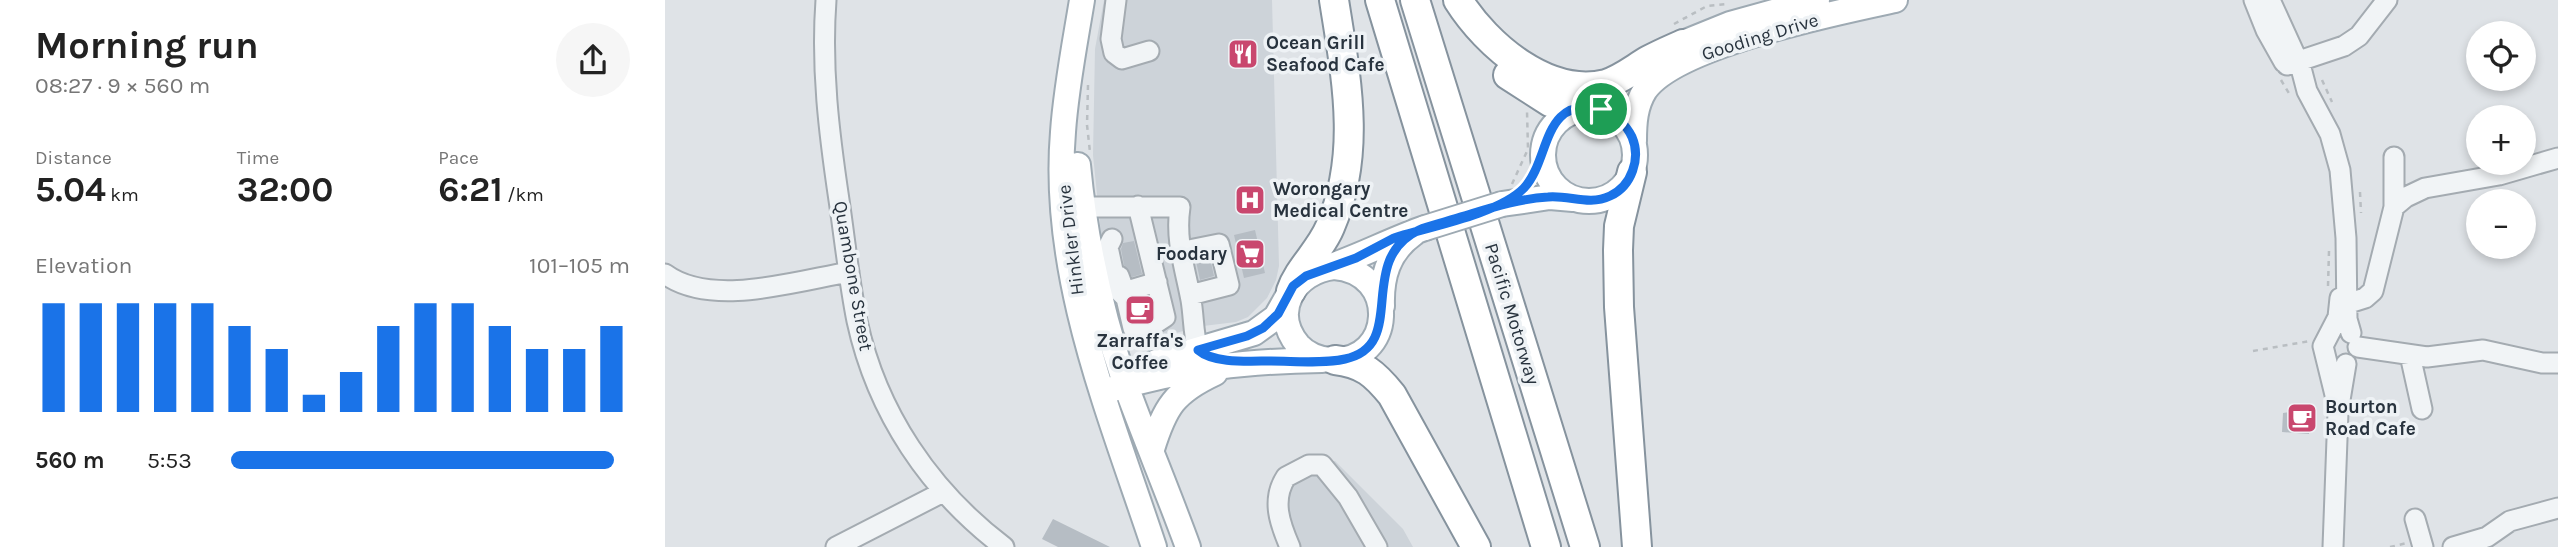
<!DOCTYPE html>
<html lang="en">
<head>
<meta charset="utf-8">
<style>
	body { margin:0; font-family:Karla,sans-serif; background:#f6f6f6; color:#222; height:100vh; display:flex; flex-direction:column; font-size:26px; white-space:nowrap }
	* { box-sizing:border-box; margin:0 }
	p { font-size:23px; color:#767676 }
	.icon { flex:none; width:38px; height:38px; fill:none; stroke:currentColor; stroke-width:2; stroke-linecap:round; stroke-linejoin:round }
	.map { position:relative; flex:1; overflow:hidden }
	.panel { display:flex; flex-direction:column; background:#fff; width:665px }
	.panel>* { flex:none }
	.buttons { position:absolute; left:1801px; top:21px; display:grid; gap:14px }
	.buttons a { display:grid; place-items:center; width:70px; height:70px; border-radius:50%; background:#fff; box-shadow:0 4px 10px #0003; font-size:35px }
	.pin { position:absolute; display:grid; place-items:center; width:60px; height:60px; color:#fff; margin:-30px; border:4px solid #fff; border-radius:50%; box-shadow:0 2px 7px #0007 }
	.round { display:grid; place-items:center; flex:none; width:74px; height:74px; border-radius:37px; background:#f6f6f6 }
	.head { display:flex; align-items:center; justify-content:space-between; height:119px; padding:0 35px }
	h1 { font-size:38px; font-weight:700; line-height:52px }
	.figures { display:grid; grid-template-columns:repeat(3,1fr); gap:10px; height:119px; padding:7px 35px }
	.figures div { display:grid; align-content:center }
	.figures b { font-size:35px; font-weight:700 }
	.figures small { font-size:19px; font-weight:400 }
	.figures p { font-size:19px }
	.chart { height:196px; padding:14px 35px }
	.chart p { display:flex; justify-content:space-between }
	.chart svg { width:100%; height:126px; margin-top:7px; stroke:#1a73e8; stroke-width:6 }
	ul { padding:0 35px; list-style:none; font-size:23px }
	li { display:grid; grid-template-columns:112px 84px 1fr; align-items:center; height:52px }
	li i { height:18px; border-radius:9px; background:#1a73e8 }
	main { display:flex; flex:1; min-height:0 }
	.map>svg:first-child { display:block }
	.built { fill:#cdd3d9 }
	.building { fill:#b6bdc4 }
	.lines { fill:none; stroke-linecap:round; stroke-linejoin:round }
	.minor-casing { stroke:#a4abb1; stroke-width:23 }
	.major-casing { stroke:#9eaab3; stroke-width:28 }
	.highway-casing { stroke:#86939e; stroke-width:32 }
	.path { stroke:#b9bec2; stroke-width:2.5; stroke-dasharray:5 5; stroke-linecap:butt }
	.minor { stroke:#f1f4f6; stroke-width:19 }
	.major { stroke:#fff; stroke-width:24 }
	.highway { stroke:#fff; stroke-width:28 }
	.major-bridge-casing { stroke:#9eaab3; stroke-width:28; stroke-linecap:butt }
	.major-bridge { stroke:#fff; stroke-width:24 }
	.route-casing { stroke:#fff; stroke-width:14 }
	.route { stroke:#1a73e8; stroke-width:9 }
	.labels { text-anchor:middle; dominant-baseline:central; stroke-width:7; stroke-linejoin:round; paint-order:stroke }
	.street-label { font-size:19px; fill:#28333e; stroke:#eef2f5 }
	.poi-label { font-size:19px; font-weight:bold; fill:#28333e; stroke:#eef2f5; text-anchor:start }
</style>
</head>
<body>
<main>
<section class="panel">
<div class="head"><div><h1>Morning run</h1><p>08:27 · 9 × 560 m</p></div><a class="round"><svg class="icon" aria-label="share" viewBox="0 0 24 24"><path d="M12 15V3M7 8l5-5 5 5M5 13v7h14v-7"/></svg></a></div>
<div class="figures">
<div><p>Distance</p><b>5.04<small> km</small></b></div>
<div><p>Time</p><b>32:00</b></div>
<div><p>Pace</p><b>6:21<small> /km</small></b></div>
</div>
<div class="chart"><p><span>Elevation</span>101–105 m</p>
<svg viewBox="0 0 160 44" preserveAspectRatio="none"><path d="M5 44V6M15 44V6M25 44V6M35 44V6M45 44V6M55 44V14M65 44V22M75 44V38M85 44V30M95 44V14M105 44V6M115 44V6M125 44V14M135 44V22M145 44V22M155 44V14"/></svg>
</div>
<ul>
<li><b>560 m</b>5:53<i style="width:96%"></i></li>
</ul>
</section>
<div class="map">
<svg width="1893" height="547" viewBox="0 0 1893 547">
	<rect width="100%" height="100%" fill="#dfe3e7"/>
	<path class="built" d="M439,0H607L614,266L611,280L602,298L583,317L571,322L538,326L487,339H475L456,317L436,234L428,155L430,49Z
		M670,461L738,529L748,547H620L612,525L631,467Z"/>
	<path class="building" d="M590,230L600,273L579,278L569,235Z
		M469,241L477,274L467,277L459,265L456,249L458,243Z
		M545,258L549,276L535,280L531,261Z
		M1630,405H1645L1644,434L1617,432L1618,413L1630,411Z
		M388,519L445,547H393L377,539Z"/>
	<g class="lines">
		<g class="minor-casing">
			<path id="minor" d="M161,0C156,68 164,133 174,200C180,241 184,281 192,321C212,413 265,491 339,547
				M451,0L446,39L449,53L457,59L484,51
				M1589,0L1601,30L1619,62
				M1605,0L1636,68L1642,91L1665,134L1675,170L1681,238L1682,319L1686,333
				M1622,65L1679,46L1694,36L1722,0
				M404,207H515C510,240 520,268 526,300C529,318 528,333 533,350
				M1729,207V157
				M447,239L443,247L452,289L461,298L468,328L477,332L500,317L473,206
				M514,252L554,244L564,285L525,295
				M0,274C46,308 132,281 184,272
				M454,276L458,287L465,290L492,282
				M1681,304L1700,298L1708,291L1729,207L1741,197L1760,188L1834,175L1893,158
				M1693,347L1762,357L1818,350L1877,363H1893
				M1745,355L1757,409
				M1671,399L1658,346L1673,317L1675,298
				M1750,519L1758,547
				M171,547L278,492
				M625,547C615,524 606,500 621,477L644,465H657L683,497L712,547
				M1668,547L1673,412L1681,364
				M1788,547L1822,537L1845,521L1893,508"/>
		</g>
		<g class="major-casing">
			<path id="major" d="M417,0C410,43 401,88 398,132C386,275 445,414 489,547
				M1023,41L1065,24L1152,0
				M878 155a46 46 0 1 1 92 0a46 46 0 1 1-92 0Z
				M969,141C969,123 970,106 980,90C1012,45 1174,12 1230,0
				M413,165C420,239 436,312 460,383C480,438 503,492 523,547
				M837,204L885,197L908,199
				M666,266C698,255 728,239 760,228
				M669,267C735,272 729,363 667,360C654,360 641,354 633,345C605,311 630,271 669,267Z
				M717,306C716,277 723,252 748,234
				M491,362L589,333L611,317L624,294
				M448,389C517,368 585,361 657,360
				M487,449C500,407 509,392 550,373"/>
		</g>
		<g class="highway-casing">
			<path id="highway" d="M715,0L881,547
				M750,0L920,547
				M793,0C822,46 883,98 941,84C957,79 970,68 984,60C995,54 1007,49 1018,44
				M843,75L885,102L912,110
				M967,172L954,226L953,250L954,307L972,547
				M626,291C634,268 655,251 665,227C697,153 681,77 669,0
				M670,360C698,363 710,374 727,395L811,547"/>
		</g>
		<path class="path" d="M1009,24L1042,6L1063,4
			M1616,80L1625,95
			M1657,80L1667,102
			M423,85L422,125L425,152
			M847,184L863,149L862,111
			M1695,192L1696,213
			M1663,286L1664,251
			M1588,351L1645,341
			M1725,547L1742,543"/>
		<use href="#minor" class="minor"/>
		<use href="#major" class="major"/>
		<use href="#highway" class="highway"/>
		<g class="major-bridge-casing">
			<path id="major-bridge" d="M760,228L837,204"/>
		</g>
		<use href="#major-bridge" class="major-bridge"/>
	</g>
	<g class="lines">
		<g class="route-casing">
			<path id="route" d="M936,109C876,96 886,159 859,188C835,213 769,226 735,236L729,238L691,258L641,276L628,286L613,314L598,328L582,336L533,350C549,364 585,361 606,361C629,361 657,364 680,359C745,345 689,261 754,230C765,225 778,223 789,219C820,210 850,199 883,197C905,195 924,206 945,196C967,186 976,158 967,137C961,124 949,114 936,109"/>
		</g>
		<use href="#route" class="route"/>
	</g>
	<defs>
		<g id="restaurant-square" transform="scale(1.575)"><rect x="-9" y="-9" width="18" height="18" rx="4" fill="#c9476e" stroke="#eef2f5"/><path d="M-5-6h1v4h1v-4h1v4h1v-4h1v5L-1.5 .5V6h-2V.5L-5-1ZM5-6V6H3V1.5H1.5Q1.5-4 5-6Z" fill="#fff"/></g>
		<g id="hospital-square" transform="scale(1.575)"><rect x="-9" y="-9" width="18" height="18" rx="4" fill="#c9476e" stroke="#eef2f5"/><path d="M-5-5h3v3.5h4V-5h3V5h-3V1.5h-4V5h-3Z" fill="#fff"/></g>
		<g id="supermarket-square" transform="scale(1.575)"><rect x="-9" y="-9" width="18" height="18" rx="4" fill="#c9476e" stroke="#eef2f5"/><path d="M-6-5.5h2.5l.6 2H6L4.5 2H-2.5L-4.4-4H-6ZM-1.5 3.2a1.3 1.3 0 1 0 .1 0ZM3 3.2a1.3 1.3 0 1 0 .1 0Z" fill="#fff"/></g>
		<g id="cafe-square" transform="scale(1.575)"><rect x="-9" y="-9" width="18" height="18" rx="4" fill="#c9476e" stroke="#eef2f5"/><path d="M-5.5-4.5H6V0H3Q3 3.5 0 3.5H-2.5Q-5.5 3.5-5.5 0ZM3-3.2v2h1.7v-2ZM-6 4.5H4V6H-6Z" fill="#fff"/></g>
	</defs>
	<g fill-rule="evenodd">
		<use href="#restaurant-square" x="578" y="54"/>
		<use href="#hospital-square" x="585" y="200"/>
		<use href="#supermarket-square" x="585" y="254"/>
		<use href="#cafe-square" x="475" y="310"/>
		<use href="#cafe-square" x="1637" y="418"/>
	</g>
	<g class="labels">
		<g class="street-label">
			<text transform="translate(1095 37) rotate(-17)">Gooding Drive</text>
			<text transform="translate(406 240) rotate(-97)">Hinkler Drive</text>
			<text transform="translate(188 276) rotate(80)">Quambone Street</text>
			<text transform="translate(847 314) rotate(73)">Pacific Motorway</text>
		</g>
		<g class="poi-label">
			<text x="601" y="43">Ocean Grill<tspan x="601" dy="22">Seafood Cafe</tspan></text>
			<text x="608" y="189">Worongary<tspan x="608" dy="22">Medical Centre</tspan></text>
			<text x="562" y="254" text-anchor="end">Foodary</text>
			<text x="475" y="341" text-anchor="middle">Zarraffa's<tspan x="475" dy="22">Coffee</tspan></text>
			<text x="1660" y="407">Bourton<tspan x="1660" dy="22">Road Cafe</tspan></text>
		</g>
	</g>
</svg>
<div class="buttons">
<a><svg class="icon" aria-label="locate" viewBox="0 0 24 24"><circle cx="12" cy="12" r="6"/><path d="M12 2v4M12 18v4M2 12h4M18 12h4"/></svg></a>
<a>+</a>
<a>−</a>
</div>
<div class="pin" style="left:936px;top:109px;background:#1e9e55"><svg class="icon" aria-label="arrive" viewBox="0 0 24 24"><path d="M6 21V4h12l-3 4 3 4H6"/></svg></div>
</div>
</main>
</body>
</html>
